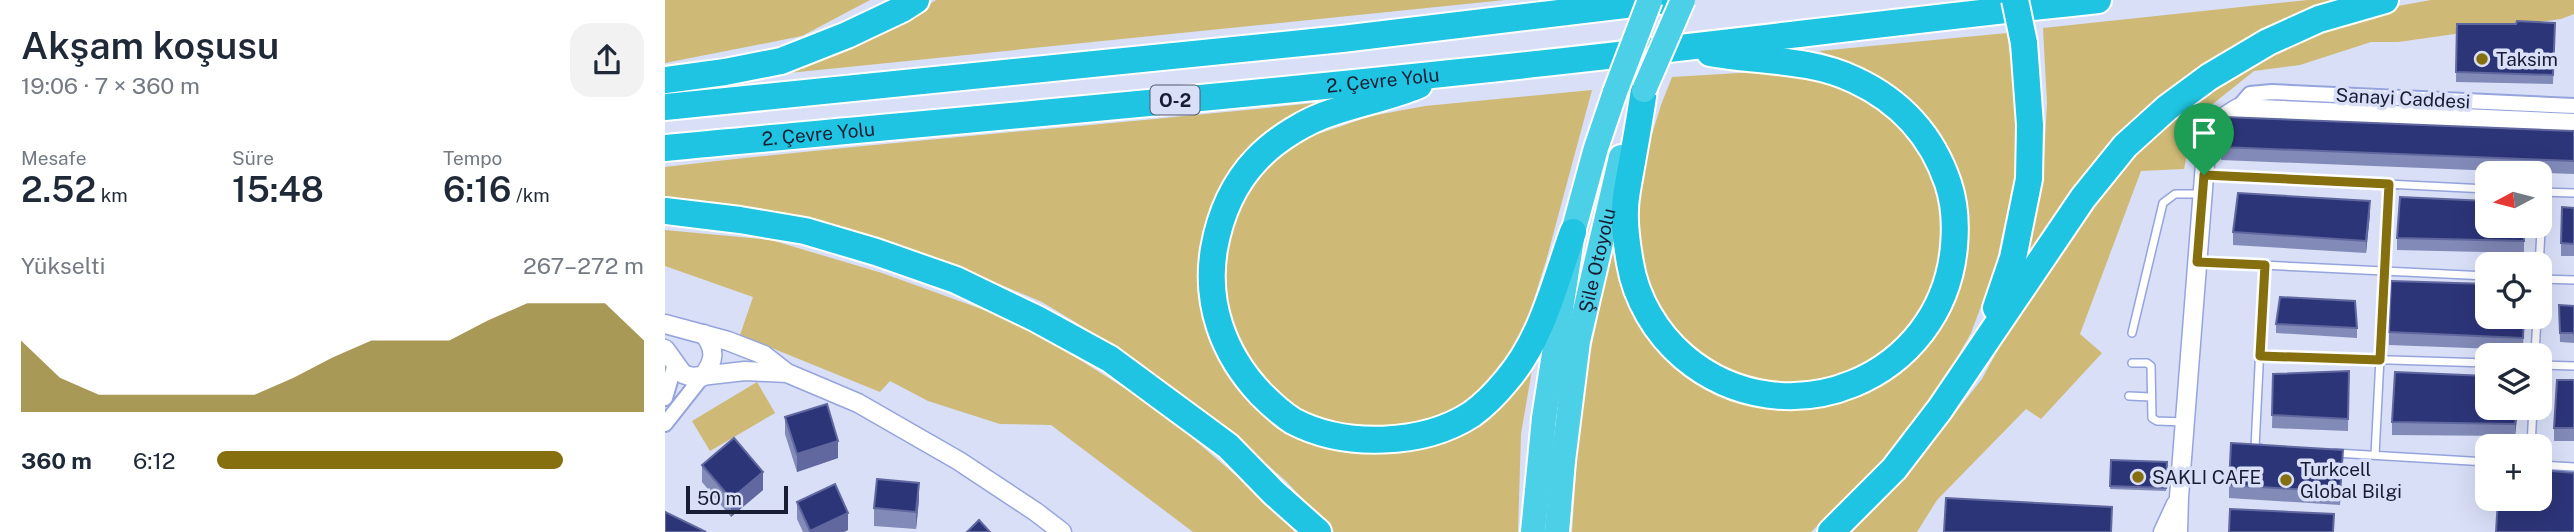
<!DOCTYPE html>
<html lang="tr">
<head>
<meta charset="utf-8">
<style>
	body { margin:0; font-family:"Public Sans",sans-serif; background:#f2f2f3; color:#1f2937; height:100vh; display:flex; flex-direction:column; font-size:26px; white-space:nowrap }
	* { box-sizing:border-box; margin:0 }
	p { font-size:23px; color:#747a83 }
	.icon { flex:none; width:38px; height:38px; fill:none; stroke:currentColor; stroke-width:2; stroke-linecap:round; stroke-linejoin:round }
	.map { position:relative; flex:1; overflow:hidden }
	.details { display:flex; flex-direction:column; background:#fff; width:665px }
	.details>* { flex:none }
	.needle { width:46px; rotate:263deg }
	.controls { position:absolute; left:1810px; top:161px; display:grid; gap:14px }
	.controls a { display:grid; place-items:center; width:77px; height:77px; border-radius:14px; background:#fff; box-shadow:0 7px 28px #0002; font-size:35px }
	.scale { position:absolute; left:21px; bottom:18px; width:102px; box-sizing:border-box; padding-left:7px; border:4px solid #181d33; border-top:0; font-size:19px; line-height:24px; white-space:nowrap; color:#181d33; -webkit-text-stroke:5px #d8dff7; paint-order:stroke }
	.pin { position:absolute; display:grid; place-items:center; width:60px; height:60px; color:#fff; margin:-72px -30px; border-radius:50% 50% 50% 0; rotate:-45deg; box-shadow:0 0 7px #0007 }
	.pin .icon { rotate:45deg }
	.round { display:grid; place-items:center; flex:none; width:74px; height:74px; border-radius:21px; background:#f2f2f3 }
	.head { display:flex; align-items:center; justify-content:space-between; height:119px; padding:0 21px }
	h1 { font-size:38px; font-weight:600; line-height:52px }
	.figures { display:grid; grid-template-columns:repeat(3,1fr); gap:10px; height:119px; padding:7px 21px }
	.figures div { display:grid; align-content:center }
	.figures b { font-size:35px; font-weight:600 }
	.figures small { font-size:19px; font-weight:400 }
	.figures p { font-size:19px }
	.chart { height:196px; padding:14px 21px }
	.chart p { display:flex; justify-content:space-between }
	.chart svg { width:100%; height:126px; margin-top:7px; fill:#866f0f; opacity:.7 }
	ul { padding:0 21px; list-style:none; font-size:23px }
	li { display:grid; grid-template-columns:112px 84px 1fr; align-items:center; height:52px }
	li i { height:18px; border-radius:9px; background:#866f0f }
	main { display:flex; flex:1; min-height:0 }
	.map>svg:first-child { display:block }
	.green { fill:#ceba76 }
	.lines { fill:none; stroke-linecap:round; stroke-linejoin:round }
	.service-casing { stroke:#96a4de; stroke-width:10 }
	.minor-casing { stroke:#96a4de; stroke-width:18 }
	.tertiary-casing { stroke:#96a4de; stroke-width:21 }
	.trunk-casing { stroke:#fff; stroke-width:28 }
	.motorway-casing { stroke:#fff; stroke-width:30 }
	.service { stroke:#fff; stroke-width:7 }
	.minor { stroke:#fff; stroke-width:14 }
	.tertiary { stroke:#fff; stroke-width:18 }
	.trunk { stroke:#4bd0e7; stroke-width:24 }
	.motorway { stroke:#1ec4e1; stroke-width:26 }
	.trunk-bridge-casing { stroke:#fff; stroke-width:28; stroke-linecap:butt }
	.motorway-bridge-casing { stroke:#fff; stroke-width:30; stroke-linecap:butt }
	.trunk-bridge { stroke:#4bd0e7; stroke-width:24 }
	.motorway-bridge { stroke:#1ec4e1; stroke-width:26 }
	.wall { fill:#828ab8 }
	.shaded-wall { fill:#60689f }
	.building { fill:#2d3579; stroke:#60689f; stroke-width:2 }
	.route-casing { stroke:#fff; stroke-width:14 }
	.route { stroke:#866f0f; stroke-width:9 }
	.poi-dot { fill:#866f0f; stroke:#d8dff7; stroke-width:2.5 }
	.labels { text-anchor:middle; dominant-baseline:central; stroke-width:7; stroke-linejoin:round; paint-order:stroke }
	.shield { fill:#d8dff7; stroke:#52576e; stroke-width:2 }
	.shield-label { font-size:18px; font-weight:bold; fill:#181d33 }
	.poi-label { font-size:19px; fill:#181d33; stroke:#d8dff7; text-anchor:start }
	.street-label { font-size:19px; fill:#181d33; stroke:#d8dff7 }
</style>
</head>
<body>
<main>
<section class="details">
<div class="head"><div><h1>Akşam koşusu</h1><p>19:06 · 7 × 360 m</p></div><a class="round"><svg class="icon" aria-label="share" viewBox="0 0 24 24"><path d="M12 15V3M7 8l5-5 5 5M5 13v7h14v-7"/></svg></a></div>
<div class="figures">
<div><p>Mesafe</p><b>2.52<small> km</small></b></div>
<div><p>Süre</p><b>15:48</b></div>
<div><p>Tempo</p><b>6:16<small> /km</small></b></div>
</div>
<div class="chart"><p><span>Yükselti</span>267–272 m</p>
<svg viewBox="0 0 160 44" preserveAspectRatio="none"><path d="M0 44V19L10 32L20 38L30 38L40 38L50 38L60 38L70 32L80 25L90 19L100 19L110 19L120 12L130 6L140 6L150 6L160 19V44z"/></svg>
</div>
<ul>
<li><b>360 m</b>6:12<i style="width:81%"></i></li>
</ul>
</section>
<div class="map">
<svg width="1909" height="532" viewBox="0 0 1909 532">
	<rect width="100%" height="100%" fill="#d8dff7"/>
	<path class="green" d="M0,0H205L137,36L0,63Z
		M271,0H840L114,74C173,53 219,35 271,0Z
		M1643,0H1692L1493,100L1443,146L1359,263L1379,159L1382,103L1378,28Z
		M1766,0H1909V14L1896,19L1733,42H1706L1635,65L1589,71L1529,119L1519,169L1476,171L1415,334L1437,353L1376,419L1361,409L1272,500L1252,532H1184L1256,456L1317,379L1343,331L1463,155L1522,103L1601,50L1722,8Z
		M1342,33L1350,92V175L1330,269L1306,333L1275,388L1241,438L1146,532H907L916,396L949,240L1047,386L1220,379L1253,358L1279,312L1298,210L1197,71L1154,51Z
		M1108,71L1165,81L1215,106L1253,141L1274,182L1280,222L1278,258L1268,289L1255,315L1210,362L1167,382L1084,383L1014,343L987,303L971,252L969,193L996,105L1007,77Z
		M927,90L881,261L861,324L837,368L806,398L767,421L696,433L641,415L606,392L608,388L573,343L557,300V251L571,206L601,166L641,138L706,116L760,106Z
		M668,101L547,217L548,344L682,450L714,453L752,447L869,358L856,434L853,532H669L621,481L546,415L420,328L377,302L291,266L225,242L168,226L0,202V167C222,141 445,125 668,101Z
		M0,230L106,240L217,273L358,324L496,411L610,509L630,532H528L386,425L335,424L263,401L225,381L215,392L75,335L88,297L0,266Z
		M92,382L110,413L45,451L27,421Z"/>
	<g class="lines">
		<g class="service-casing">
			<path id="service" d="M1540,175L1822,189
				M1875,192L1909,193
				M1533,262L1822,276
				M1874,268L1878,192
				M1874,279L1909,280
				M1467,333L1498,203L1510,194H1535
				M1870,355L1872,317
				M1595,356L1822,363
				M1467,363H1482L1486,366L1487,418L1492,421L1519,422
				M1874,365L1909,366
				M1464,396L1486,397
				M1866,446L1868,408
				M1595,448H1590L1599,265
				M1670,453L1822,462
				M1710,455L1724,184
				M1874,465L1909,467"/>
		</g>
		<g class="minor-casing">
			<path id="minor" d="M1573,108L1585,94L1607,92L1909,106
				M0,398L10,364
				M0,424L37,377"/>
		</g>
		<g class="tertiary-casing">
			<path id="tertiary" d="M0,324L63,341L99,355L122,373L193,403L294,461L371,512L397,532
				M0,349L18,374L27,377L80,371L122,373
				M37,377C50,361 51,350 39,334
				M1498,532L1511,504
				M1513,532L1514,497L1542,138L1549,123L1573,108L1909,123"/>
		</g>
		<g class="trunk-casing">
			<g id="trunk">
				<path d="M868,532L879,418L908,232L931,148L950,92"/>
				<path id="s1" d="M892,532L898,461L913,341L956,157"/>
			</g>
		</g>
		<g class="motorway-casing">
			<g id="motorway">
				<path d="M0,80L60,72L116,61L182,35L237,9L251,0"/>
				<path d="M754,85C726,97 697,102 668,112C642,120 611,139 592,159C568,184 555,215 549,249C540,303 558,354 596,394C605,403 617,414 628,421C679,448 758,446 807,414C818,406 832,392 841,381C877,340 890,282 908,232"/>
				<path d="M979,90C975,118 970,145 965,173C963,185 960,198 960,210C959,227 962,246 965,263C971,299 991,333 1019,357C1121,443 1278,379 1289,246C1291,224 1290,204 1283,183C1267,136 1235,101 1190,80C1145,58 1093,62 1045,53"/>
				<path d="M0,107L677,39L1002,0"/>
				<path id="s2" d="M0,148C262,123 524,101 786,73C1002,51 1217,23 1433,0"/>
				<path d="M0,211L75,220L140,231L211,252L291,280L372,319L445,359L563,446L609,493L653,532"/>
				<path d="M1331,308L1348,258L1364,179L1365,125L1359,43"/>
				<path d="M1166,532L1229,469L1275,409L1418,198L1460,146L1502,108L1544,77L1603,42L1654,19L1720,0"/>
			</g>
		</g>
		<use href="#service" class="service"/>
		<use href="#minor" class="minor"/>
		<use href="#tertiary" class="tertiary"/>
		<use href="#trunk" class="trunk"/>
		<use href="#motorway" class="motorway"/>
		<g class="trunk-bridge-casing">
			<path id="trunk-bridge" d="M979,90L1018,0
				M950,92L985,0"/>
		</g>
		<g class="motorway-bridge-casing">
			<path id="motorway-bridge" d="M1350,0L1359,43"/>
		</g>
		<use href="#trunk-bridge" class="trunk-bridge"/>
		<use href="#motorway-bridge" class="motorway-bridge"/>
	</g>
	<path class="wall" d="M1890,23L1888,84L1791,82L1792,24Z
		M1909,131V174L1556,160V147Z
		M1909,208V256H1896V243Z
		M1705,214L1701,253L1568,245V232Z
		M1732,238L1859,241V253L1732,250Z
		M1894,305L1909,306V343L1895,342Z
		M1859,317L1858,350L1724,345V332Z
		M1611,324L1692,328V338L1611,333Z
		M1684,371L1683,431L1607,428L1608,374Z
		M1909,380V441H1889V428Z
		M1853,408L1850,436L1727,435V422Z
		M120,417L173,458L132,472L120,434Z
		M1446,460L1502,462L1501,491L1445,489Z
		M1678,462L1675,505L1564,498V485Z
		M37,465L98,490L66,517L37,482Z
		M254,500L251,529L209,526V508Z
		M132,502L183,530L179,532H138L132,519Z"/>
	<path class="shaded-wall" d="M1705,201V214L1701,253V241Z
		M1852,408H1853L1850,436V424Z
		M173,441V458L132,472V454Z
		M98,472V490L66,517V499Z
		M254,483V500L251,529V512Z
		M183,513V530L179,532H145V531Z"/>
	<path class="building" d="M1852,21L1890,23L1888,75L1791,72L1792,24H1851Z
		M1559,117L1909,131V161L1556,147L1557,120Z
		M1573,193L1705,201L1701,241L1568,232Z
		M1735,197L1822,201V226H1858L1859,241L1732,238Z
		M1897,207L1909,208V244L1896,243Z
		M1726,281L1822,284V317H1859L1858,338L1724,332Z
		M1615,297L1690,301L1692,328L1611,324Z
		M1894,305L1909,306V333H1895Z
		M1684,371L1683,419L1607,415L1608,374Z
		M1730,372L1822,376V408H1852L1850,424L1727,422Z
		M1892,380H1909V428H1889Z
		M162,404L173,441L132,454L120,417Z
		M69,438L98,472L66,499L37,465Z
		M1566,443L1678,450L1675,492L1564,485Z
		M1446,460L1502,462L1501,488L1445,486Z
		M1874,470L1909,473V532H1831L1833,499H1874Z
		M212,479L254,483L251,512L209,508Z
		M170,484L183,513L145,531L132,502Z
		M1281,498L1447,507L1446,532H1279Z
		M1565,509L1669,514L1668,532H1564Z
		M0,512L41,532H0Z
		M314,520L325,532H302Z"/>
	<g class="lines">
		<g class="route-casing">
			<path id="route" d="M1539,175L1724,184L1715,360L1595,356L1600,265L1532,262Z"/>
		</g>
		<use href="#route" class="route"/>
	</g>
	<g class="poi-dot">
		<circle cx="1817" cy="59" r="7"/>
		<circle cx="1473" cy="477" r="7"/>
		<circle cx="1621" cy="480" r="7"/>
	</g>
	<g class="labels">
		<rect class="shield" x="485.5" y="85.5" width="49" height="29" rx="5"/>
		<g class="shield-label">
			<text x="510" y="100">O-2</text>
		</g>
		<g class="poi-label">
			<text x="1831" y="59">Taksim</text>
			<text x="1635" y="469">Turkcell<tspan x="1635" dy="22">Global Bilgi</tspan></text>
			<text x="1487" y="477">SAKLI CAFE</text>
		</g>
		<g class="street-label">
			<text stroke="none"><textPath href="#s2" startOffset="721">2. Çevre Yolu</textPath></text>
			<text transform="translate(1738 98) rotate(3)">Sanayi Caddesi</text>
			<text stroke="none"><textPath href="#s2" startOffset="154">2. Çevre Yolu</textPath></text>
			<text stroke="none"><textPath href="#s1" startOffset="275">Şile Otoyolu</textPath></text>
		</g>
	</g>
</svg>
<div class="controls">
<a><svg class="needle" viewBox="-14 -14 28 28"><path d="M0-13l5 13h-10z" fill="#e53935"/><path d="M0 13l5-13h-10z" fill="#747a83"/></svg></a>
<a><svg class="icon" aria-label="locate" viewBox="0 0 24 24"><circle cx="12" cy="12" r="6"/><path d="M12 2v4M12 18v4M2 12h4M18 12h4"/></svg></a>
<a><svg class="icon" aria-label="layers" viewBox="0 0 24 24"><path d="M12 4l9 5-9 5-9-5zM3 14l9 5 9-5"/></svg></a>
<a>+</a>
</div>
<div class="scale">50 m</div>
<div class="pin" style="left:1539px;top:175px;background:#1e9e55"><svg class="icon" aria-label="arrive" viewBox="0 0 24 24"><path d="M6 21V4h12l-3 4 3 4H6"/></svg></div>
</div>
</main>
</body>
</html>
